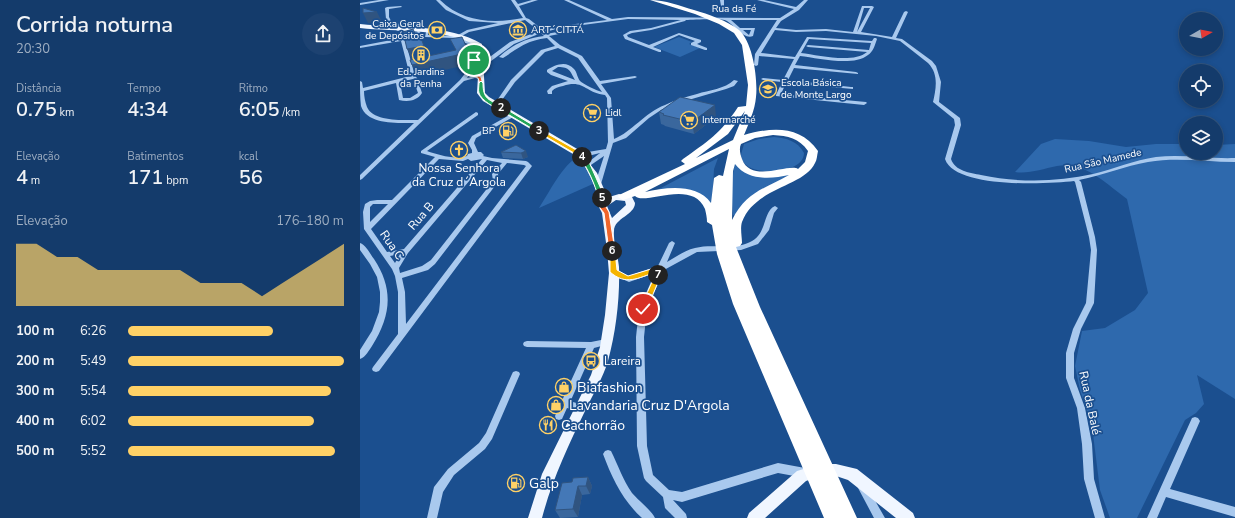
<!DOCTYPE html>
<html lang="pt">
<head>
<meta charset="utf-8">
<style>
	body { margin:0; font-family:"Nunito Sans",sans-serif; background:#1d4271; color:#f1f3f6; height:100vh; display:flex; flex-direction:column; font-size:15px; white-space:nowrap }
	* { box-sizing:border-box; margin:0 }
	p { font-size:13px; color:#9dadc1 }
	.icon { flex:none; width:22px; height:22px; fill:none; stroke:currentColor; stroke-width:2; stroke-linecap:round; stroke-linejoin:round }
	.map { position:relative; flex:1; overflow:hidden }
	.panel { display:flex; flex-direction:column; background:#143b6b; width:360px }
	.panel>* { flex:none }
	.needle { width:26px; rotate:81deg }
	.tools { position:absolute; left:819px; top:12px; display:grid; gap:8px }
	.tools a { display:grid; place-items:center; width:44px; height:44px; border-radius:50%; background:#143b6b; box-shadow:0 2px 6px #0003,0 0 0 1px #33557e; font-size:20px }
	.pin { position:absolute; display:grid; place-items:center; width:34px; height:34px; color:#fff; margin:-17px; border:2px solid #fff; border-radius:50%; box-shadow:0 1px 4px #0007 }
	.km { position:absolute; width:20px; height:20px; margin:-10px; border-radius:50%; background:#222; color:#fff; font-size:11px; line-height:20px; text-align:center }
	.round { display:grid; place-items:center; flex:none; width:42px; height:42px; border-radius:21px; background:#1d4271 }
	.summary { display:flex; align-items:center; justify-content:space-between; height:68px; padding:0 16px }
	h1 { font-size:22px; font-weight:600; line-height:30px }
	.figures { display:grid; grid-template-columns:repeat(3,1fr); gap:6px; height:68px; padding:4px 16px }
	.figures div { display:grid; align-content:center }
	.figures b { font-size:20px; font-weight:600 }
	.figures small { font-size:11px; font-weight:400 }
	.figures p { font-size:11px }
	.chart { height:112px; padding:8px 16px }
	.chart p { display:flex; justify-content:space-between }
	.chart svg { width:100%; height:72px; margin-top:4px; fill:#ffd166; opacity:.7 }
	ul { padding:0 16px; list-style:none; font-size:13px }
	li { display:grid; grid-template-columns:64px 48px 1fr; align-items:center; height:30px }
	li i { height:10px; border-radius:5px; background:#ffd166 }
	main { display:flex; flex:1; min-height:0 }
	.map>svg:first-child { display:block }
	.green { fill:#2e69ad }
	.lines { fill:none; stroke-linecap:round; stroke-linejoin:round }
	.minor { fill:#a9c9ee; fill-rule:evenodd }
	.major { fill:#f0f6ff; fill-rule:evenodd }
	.highway { fill:#fff; fill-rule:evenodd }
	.wall { fill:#3a679d }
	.shaded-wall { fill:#305480 }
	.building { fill:#4478b7; stroke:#305480 }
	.split-1 { fill:#f0652b; stroke:#fff }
	.split-2 { fill:#22a559; stroke:#fff }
	.split-3 { fill:#22a559; stroke:#fff }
	.split-4 { fill:#f5b400; stroke:#fff }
	.split-5 { fill:#22a559; stroke:#fff }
	.split-6 { fill:#f0652b; stroke:#fff }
	.split-7 { fill:#f5b400; stroke:#fff }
	.split-8 { fill:#f5b400; stroke:#fff }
	.labels { text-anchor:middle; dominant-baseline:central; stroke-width:3.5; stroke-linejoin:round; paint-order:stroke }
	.far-street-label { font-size:10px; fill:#fff; stroke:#1b4f8f }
	.far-poi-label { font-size:10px; fill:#fff; stroke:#1b4f8f; text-anchor:start }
	.poi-label { font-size:12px; fill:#fff; stroke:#1b4f8f }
	.street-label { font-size:12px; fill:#fff; stroke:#1b4f8f }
	.near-poi-label { font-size:14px; fill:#fff; stroke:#1b4f8f; text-anchor:start }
</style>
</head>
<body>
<main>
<section class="panel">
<div class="summary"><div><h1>Corrida noturna</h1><p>20:30</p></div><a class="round"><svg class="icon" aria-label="share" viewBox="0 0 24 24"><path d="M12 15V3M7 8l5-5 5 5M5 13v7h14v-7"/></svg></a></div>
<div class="figures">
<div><p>Distância</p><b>0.75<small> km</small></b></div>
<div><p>Tempo</p><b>4:34</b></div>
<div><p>Ritmo</p><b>6:05<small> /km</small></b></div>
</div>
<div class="figures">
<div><p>Elevação</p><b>4<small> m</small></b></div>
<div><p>Batimentos</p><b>171<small> bpm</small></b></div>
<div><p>kcal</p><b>56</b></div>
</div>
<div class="chart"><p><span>Elevação</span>176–180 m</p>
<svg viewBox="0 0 160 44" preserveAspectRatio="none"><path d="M0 44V6L10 6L20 14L30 14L40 22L50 22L60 22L70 22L80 22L90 30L100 30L110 30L120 38L130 30L140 22L150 14L160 6V44z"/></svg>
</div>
<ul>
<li><b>100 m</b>6:26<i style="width:67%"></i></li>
<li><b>200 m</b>5:49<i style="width:100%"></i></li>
<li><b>300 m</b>5:54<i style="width:94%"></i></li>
<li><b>400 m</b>6:02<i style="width:86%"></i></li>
<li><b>500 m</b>5:52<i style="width:96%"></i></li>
</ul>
</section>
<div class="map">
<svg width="875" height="518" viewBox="0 0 875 518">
	<rect width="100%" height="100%" fill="#1b4f8f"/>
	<path class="green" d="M319,37L332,42L329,44L340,48L320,57L294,47Z
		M414,137C426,138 438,141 444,153C444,176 382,178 381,156C381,153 383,148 384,144L399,139Z
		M695,139L729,141L766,147L796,144H826V153H856V145L875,144V399L837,375L844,404L836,413L825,420L777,518H750L740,490L732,426L720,390L715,366L722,331L745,328L775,310L788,293L767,199C746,184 725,161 697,166C682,169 669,174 655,172L681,144Z
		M218,157L235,183L179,208C189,193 203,164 218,157Z
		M358,158L354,169L352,204C336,188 320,187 297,190Z
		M375,160L387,173L437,171L377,216L373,215C371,196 372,178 375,160Z"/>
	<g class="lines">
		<path class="minor" d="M19,0H29L0,5V3Z
			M76,0H80C102,22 133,24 163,18L151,0H155L158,4L172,0H178L159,6L166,18L169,19L183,30L200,26L247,20L204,0H209L252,19L268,17L420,18L434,9L397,0H404L436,7L444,0H448L439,10L421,21L416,28L436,30L466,29L493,32L502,6H512L514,7L501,32L532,37L544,12L546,11L548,12L536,38L542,39L572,61L576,66L581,82L579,102L600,118L601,125L591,159C595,171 610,173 621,175C659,183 697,182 733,174C754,169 774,160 796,157C822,154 849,159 875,158V162C846,162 817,157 788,162C765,166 743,175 719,180L721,182L735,237L737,250L734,303L721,329L714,353V378L725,408L732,444L734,479L745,518H735L724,479L722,444L717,408L706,378V353L713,329L726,303L731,250L729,237L715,182L714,181C688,184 595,189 585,159L595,125L594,119L573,102C576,89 579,74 568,63L540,41L516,36L466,31L436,32L415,30L401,53L435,57L447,37H448L512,41L514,38H516L517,39C515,45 513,52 508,55C493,67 458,58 440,56L435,65L496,72L498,73V74L434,68L428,80L491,87H493V89L426,83L421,94L506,102L507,103L504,105L416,96V95L422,82L403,80L401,79L403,78L423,80L434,59L399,56L398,65L396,66L394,65L395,54L417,20H371L380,28H395L393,36C384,40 375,26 367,21C362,18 333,20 326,20L325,21L291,30L272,33L267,35L268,37L289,45L319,33L341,40V42L337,44L347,48V50H345L331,45V43L335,41L319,35L293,47L301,50V52H299L265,39L263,35L270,31L291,28L321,20L268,19L200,28L185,32L186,34L220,28L221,29L219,30L189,36L200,45L222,56L240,81L275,76L277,77L275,78L241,84L251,98L254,139C272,132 284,113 305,105C315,100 326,97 337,94C349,90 365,89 374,80L378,81L374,86L366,89L325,101L301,110L289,118L266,138L253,143L241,184L238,186L235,184L244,156L228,167L225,165L226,164L240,153L228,156L214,153L213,152L216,150L228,152L246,149L248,142L247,98L245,95C225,93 224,79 203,86C198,87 195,88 192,91V94H188L187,91L192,86L208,81L191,75L187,72V70C195,65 206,60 214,69C217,72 217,77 220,81C223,84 237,91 242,92L218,58L198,48L185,52L155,82L142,100H138V99L151,80L181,50L195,46L187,38C166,41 160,47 143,58L139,57C152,45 166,38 184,36L181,33L154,44L123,67H119V65L150,42L179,31L165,20L109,32L100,37H98V35L107,30L138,23L109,21L86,10ZM504,8H510L497,32ZM383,30H391L389,35ZM449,39L511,43L509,50L448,45L446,46L448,47L507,52C493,64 458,55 441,53ZM198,67C210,67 210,71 215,80L192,71Z
			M360,0H364V7L361,6Z
			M41,6L42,7L29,9V17L31,21L45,26L38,31L36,30L40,27L30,24L26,19L25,8L27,7Z
			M58,31L61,32L49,39L45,40L55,76L57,78L62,93C57,101 48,102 39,100L36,83L4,91C4,96 5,102 7,107C13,122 44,120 58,120L100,80L107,71L111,72L107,78L115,76L122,78L120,79L115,78L104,81L2,179L0,180V175L54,123C38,123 7,125 1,106C0,98 0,89 0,81L2,82L3,88L50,76L41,41L0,48V46L47,37ZM53,79L58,93L50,98H43L40,82Z
			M66,32H68V35L93,36L112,42C117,51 118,58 112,67L108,66C113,58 113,52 108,44L93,38L65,37Z
			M116,112L118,113V115L67,151C79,155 94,160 107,156L108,154L112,153V150L108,143L112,136L153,113L156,115L155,116L116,138L114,143L118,152H121L124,155L123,156L132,158L166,161L168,162L172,166L19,371L16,372L13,371L12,369L13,367L38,334V292L35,276L32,269L4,229L3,212L5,204L10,201L17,200H32L75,157L61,153V151ZM79,159L103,161L108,159L111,161L122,159L44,249L27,252L11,229ZM127,160L142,163L132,174L133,181L71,260L62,266L40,273L39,268L48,253ZM147,163L164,165L166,166L46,324L45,292L42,278L68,270L75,264L138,182L139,181L138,174ZM13,204H28L10,222V207ZM40,254L35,263L30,256Z
			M415,206L418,208L414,213L409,230L398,244L381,250L337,252L304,270L287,309L284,337L287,446L293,475L309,490L322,492L418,463L445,468L448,470L450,473L448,476L445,478L418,473L322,502L313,500L326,514L327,518H315L305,508L303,497L286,481L284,478L277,446L276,337L279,309L295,273L269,282L251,274L250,272L254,269L269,276L298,266L309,243L312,241L315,243L307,262C316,257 325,250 335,248C353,243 375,251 392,241C407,233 403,211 415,206Z
			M0,243C6,245 10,254 14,259C34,289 31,316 12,346C9,350 6,357 0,359V350L12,331L19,312L20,302V292L17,277L10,264L0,250Z
			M246,339L249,340L250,342L249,344L234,348L211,400L213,402L223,405L224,408L223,411L220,412L207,408L202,419L199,420L196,419L195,416L226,348L167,347L164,346L163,344L164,342L167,341L231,342Z
			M156,371L159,372L160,374L132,439L125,449L94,475L83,492L77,518H67L74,487L88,469L119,443L126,433L152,374L153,372Z
			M835,417L838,418L840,421L810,489L875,507V517L806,497L797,518H787L832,418Z
			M248,450L251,451C258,465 263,480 272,493C278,500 292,511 295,518H282C263,501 252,478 243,454L245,451Z
			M502,481L505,483L525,518H514L497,486L499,483Z"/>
		<path class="major" d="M0,24C38,28 89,24 122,44L125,93L129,97L219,150L237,173L244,189L246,198L259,194L272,197L275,203C275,215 254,218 254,231C253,242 258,256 259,267C260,298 256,331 248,361C243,378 233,394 225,411C208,446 192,480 182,518H168L182,474L231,375L240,347L245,315L249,273L247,250L242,213L238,205L236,189L231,178L224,165L213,154L123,101L117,93L118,76H110L107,74L108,65L117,61V46C87,28 35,32 0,28ZM118,65V71L113,72V67ZM256,200L265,201L266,205L252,218L247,206Z
			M460,464H476L497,469L553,513L555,518H536L488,480L476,476H460L446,481L405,518H387L389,513L437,471Z"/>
		<path class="highway" d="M290,0C305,0 320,6 334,10C348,14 368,21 379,30C393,42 398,80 396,97C395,110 389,123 384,135C412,127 440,125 458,151C457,155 457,160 455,163C444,187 395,187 382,222C380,228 382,237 382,243L380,246L376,247L400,307L497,518H464L373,304L357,254L352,225L347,222C347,218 346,213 345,209C332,178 284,206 275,196L263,200L258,197L259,195L325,164L321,161L323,159C347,142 361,133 378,107L386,106L388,85L382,45L374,33L359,24L335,14ZM385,111L373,140L336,158L368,134ZM413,135C428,136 439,138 448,151L445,162L438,169C429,163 391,184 382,159C380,154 379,148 381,144L395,138ZM369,149L363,176L359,175L354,178L351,203C337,183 306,187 285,192ZM375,164C388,181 411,179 429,175C404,189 386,192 372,220L373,171Z"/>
	</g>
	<path class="wall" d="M299,112L356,117L334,134L305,126L304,125L301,124Z
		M156,145L168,157L163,159L143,158L141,152Z
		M228,477L232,486L230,494L222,495L218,517L200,518L195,510L212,482Z"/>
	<path class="shaded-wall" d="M17,12L22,22L8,23L3,13Z
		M61,38L68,56L52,59L47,49L61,46Z
		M106,46L110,56L107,65L57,76L52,65L102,54Z
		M355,105L356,117L334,134L332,122Z
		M166,151L168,157L163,159L161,153Z
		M228,477L232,486L230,494L226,486Z
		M218,486L222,495L218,517L213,509Z"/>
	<path class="building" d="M3,8L17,12L3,13Z
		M53,29L57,38H61L64,46L47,49L43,32Z
		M102,37L106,46L102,54L52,65L50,60L96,50L90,39Z
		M320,97L355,105L332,122L303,115L304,114L299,112Z
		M156,145L166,151L161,153L141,152Z
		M228,477L226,486H218L213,509L195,510L202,483L212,482L213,478Z"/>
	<path class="split-1" d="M113,59L116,60L112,66V73L121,77L123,84H120L118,78L108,74V66Z"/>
	<path class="split-2" d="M121,81L123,83C123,100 129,99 142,107V109C135,109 121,100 119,93C118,90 119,86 119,83Z"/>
	<path class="split-3" d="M141,106L181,130L182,131L178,132L139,109Z"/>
	<path class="split-4" d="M178,130H181L218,151L224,157L220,158L214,153L178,132Z"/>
	<path class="split-5" d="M220,156H223L229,162L245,198L244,199L239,198C234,184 229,169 219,157Z"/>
	<path class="split-6" d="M242,196L245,198L246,207L249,212L255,251L252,253L249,251L244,213L240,208L239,198Z"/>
	<path class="split-7" d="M250,249H254L255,251L257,270L268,276L301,266L304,268L300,277H298L295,275L296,272C278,278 266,286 250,272Z"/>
	<path class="split-8" d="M296,273H298L301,275L286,311H281L280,309Z"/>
	<defs>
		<g id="bank-ring" transform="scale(0.9)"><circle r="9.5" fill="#1b4f8f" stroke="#ffd166" stroke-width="1.5"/><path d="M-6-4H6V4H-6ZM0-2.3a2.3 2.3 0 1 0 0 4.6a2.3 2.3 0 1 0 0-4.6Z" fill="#ffd166"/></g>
		<g id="museum-ring" transform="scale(0.9)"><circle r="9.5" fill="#1b4f8f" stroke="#ffd166" stroke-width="1.5"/><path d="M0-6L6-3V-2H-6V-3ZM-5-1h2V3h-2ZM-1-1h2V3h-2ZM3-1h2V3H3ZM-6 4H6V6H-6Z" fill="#ffd166"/></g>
		<g id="building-ring" transform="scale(0.9)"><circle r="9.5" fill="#1b4f8f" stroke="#ffd166" stroke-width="1.5"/><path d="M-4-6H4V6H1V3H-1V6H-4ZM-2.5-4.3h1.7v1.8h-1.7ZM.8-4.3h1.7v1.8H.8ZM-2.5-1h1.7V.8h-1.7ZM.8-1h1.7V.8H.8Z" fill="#ffd166"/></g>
		<g id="school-ring" transform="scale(0.9)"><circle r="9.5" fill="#1b4f8f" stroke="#ffd166" stroke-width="1.5"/><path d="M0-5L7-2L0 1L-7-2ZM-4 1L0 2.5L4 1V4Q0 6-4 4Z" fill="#ffd166"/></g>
		<g id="supermarket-ring" transform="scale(0.9)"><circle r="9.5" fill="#1b4f8f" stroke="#ffd166" stroke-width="1.5"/><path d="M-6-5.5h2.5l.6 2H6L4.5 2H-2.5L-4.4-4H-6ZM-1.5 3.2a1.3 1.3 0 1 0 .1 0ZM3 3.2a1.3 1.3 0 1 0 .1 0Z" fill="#ffd166"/></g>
		<g id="fuel-ring" transform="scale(0.9)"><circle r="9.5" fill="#1b4f8f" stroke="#ffd166" stroke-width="1.5"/><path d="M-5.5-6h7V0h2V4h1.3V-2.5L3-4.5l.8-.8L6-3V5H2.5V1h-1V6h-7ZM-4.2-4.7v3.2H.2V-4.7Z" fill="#ffd166"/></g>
		<g id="church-ring" transform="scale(0.9)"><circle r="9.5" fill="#1b4f8f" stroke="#ffd166" stroke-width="1.5"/><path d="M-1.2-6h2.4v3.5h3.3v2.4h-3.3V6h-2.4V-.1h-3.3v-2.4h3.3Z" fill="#ffd166"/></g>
		<g id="bus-ring" transform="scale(0.9)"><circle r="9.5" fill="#1b4f8f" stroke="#ffd166" stroke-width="1.5"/><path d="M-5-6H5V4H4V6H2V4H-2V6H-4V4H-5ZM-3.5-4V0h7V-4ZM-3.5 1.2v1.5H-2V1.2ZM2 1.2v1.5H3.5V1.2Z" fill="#ffd166"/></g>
		<g id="shop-ring" transform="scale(0.9)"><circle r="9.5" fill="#1b4f8f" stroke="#ffd166" stroke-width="1.5"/><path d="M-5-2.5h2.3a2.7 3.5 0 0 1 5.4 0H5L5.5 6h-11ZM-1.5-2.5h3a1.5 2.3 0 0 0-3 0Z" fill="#ffd166"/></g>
		<g id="restaurant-ring" transform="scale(0.9)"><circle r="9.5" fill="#1b4f8f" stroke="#ffd166" stroke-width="1.5"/><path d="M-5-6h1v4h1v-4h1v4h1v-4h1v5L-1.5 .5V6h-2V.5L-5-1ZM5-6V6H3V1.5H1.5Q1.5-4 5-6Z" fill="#ffd166"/></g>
	</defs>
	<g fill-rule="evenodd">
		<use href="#bank-ring" x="77" y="30"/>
		<use href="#museum-ring" x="158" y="30"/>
		<use href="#building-ring" x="61" y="55"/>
		<use href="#school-ring" x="408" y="89"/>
		<use href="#supermarket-ring" x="232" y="113"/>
		<use href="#supermarket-ring" x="329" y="120"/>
		<use href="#fuel-ring" x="148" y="131"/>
		<use href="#church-ring" x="99" y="150"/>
		<use href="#bus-ring" x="231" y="361"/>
		<use href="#shop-ring" x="204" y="387"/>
		<use href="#shop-ring" x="196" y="405"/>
		<use href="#restaurant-ring" x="188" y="425"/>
		<use href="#fuel-ring" x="156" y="483"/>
	</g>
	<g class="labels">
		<g class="far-street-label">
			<text x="374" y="9">Rua da Fé</text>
			<text transform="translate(743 161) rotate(-13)">Rua São Mamede</text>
		</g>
		<g class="far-poi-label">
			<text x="64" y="24" text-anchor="end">Caixa Geral<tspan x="64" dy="12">de Depósitos</tspan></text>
			<text x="171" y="30">ART´CITTÁ</text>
			<text x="61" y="72" text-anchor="middle">Ed. Jardins<tspan x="61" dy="12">da Penha</tspan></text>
			<text x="421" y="83">Escola Básica<tspan x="421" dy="12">de Monte Largo</tspan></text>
			<text x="245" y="113">Lidl</text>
			<text x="342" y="120">Intermarché</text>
			<text x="135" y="131" text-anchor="end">BP</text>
		</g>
		<g class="poi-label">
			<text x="99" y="168">Nossa Senhora<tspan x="99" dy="14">da Cruz d´Argola</tspan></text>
			<text x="244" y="361" text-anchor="start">Lareira</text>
		</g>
		<g class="street-label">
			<text transform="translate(61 216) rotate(-49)">Rua B</text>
			<text transform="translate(32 245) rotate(55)">Rua C</text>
			<text transform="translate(730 403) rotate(78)">Rua da Balé</text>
		</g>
		<g class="near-poi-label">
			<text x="217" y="387">Biafashion</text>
			<text x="209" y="405">Lavandaria Cruz D'Argola</text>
			<text x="201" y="425">Cachorrão</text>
			<text x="169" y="483">Galp</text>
		</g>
	</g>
</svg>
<div class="tools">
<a><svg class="needle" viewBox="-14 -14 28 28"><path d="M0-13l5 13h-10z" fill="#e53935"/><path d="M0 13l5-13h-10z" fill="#9dadc1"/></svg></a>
<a><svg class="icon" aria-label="locate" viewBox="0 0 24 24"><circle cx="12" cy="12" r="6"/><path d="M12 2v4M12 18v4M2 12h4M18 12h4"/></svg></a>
<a><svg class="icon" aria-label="layers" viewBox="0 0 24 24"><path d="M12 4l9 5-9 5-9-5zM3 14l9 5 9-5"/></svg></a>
</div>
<div class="pin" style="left:114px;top:60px;background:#1e9e55"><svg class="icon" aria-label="arrive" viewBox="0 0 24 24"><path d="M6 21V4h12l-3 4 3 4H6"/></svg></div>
<div class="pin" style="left:283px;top:309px;background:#d93025"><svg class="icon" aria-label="check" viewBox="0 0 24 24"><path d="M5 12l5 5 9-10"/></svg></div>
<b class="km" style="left:141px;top:108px">2</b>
<b class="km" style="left:179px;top:131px">3</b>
<b class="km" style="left:222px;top:157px">4</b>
<b class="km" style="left:242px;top:198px">5</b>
<b class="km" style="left:252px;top:251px">6</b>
<b class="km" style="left:298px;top:275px">7</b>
</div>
</main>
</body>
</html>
